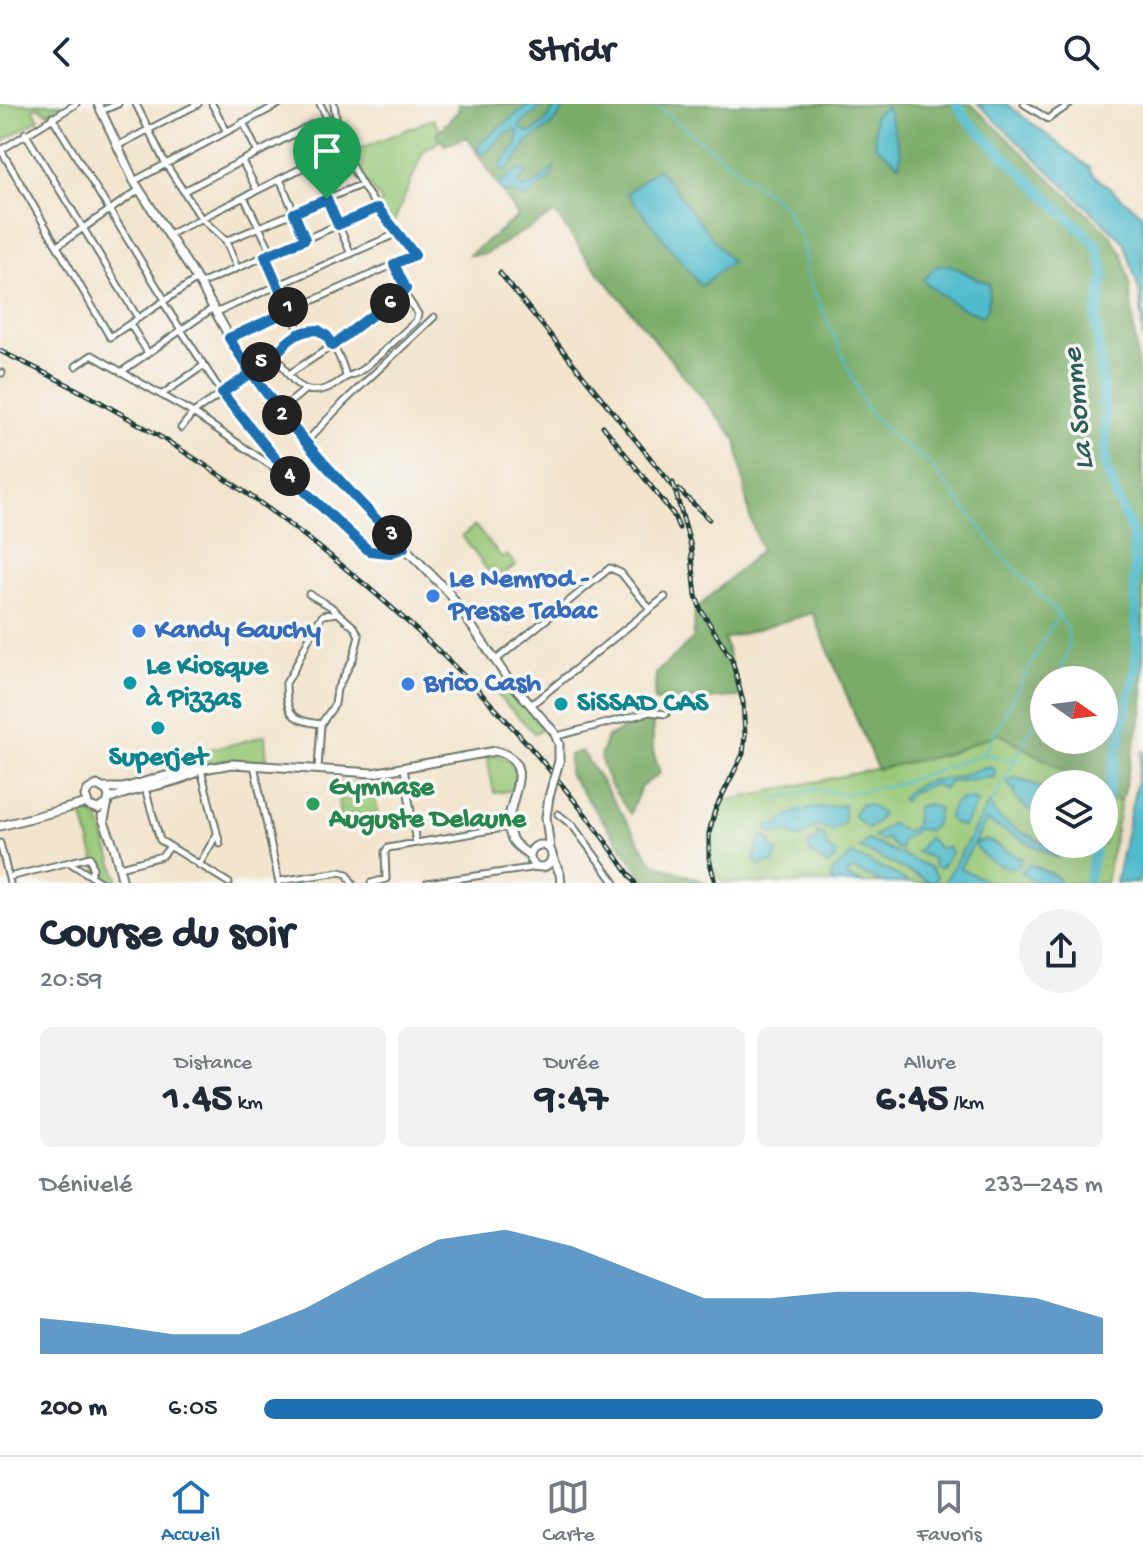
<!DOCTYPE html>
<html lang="fr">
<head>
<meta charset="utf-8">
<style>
	body { margin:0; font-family:"Gochi Hand",sans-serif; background:#f2f2f3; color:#1f2937; height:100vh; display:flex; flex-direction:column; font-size:30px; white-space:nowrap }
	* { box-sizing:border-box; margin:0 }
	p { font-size:26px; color:#747a83 }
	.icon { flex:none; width:44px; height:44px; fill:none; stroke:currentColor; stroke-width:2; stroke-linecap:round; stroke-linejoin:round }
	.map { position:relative; height:779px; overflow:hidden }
	.sheet { display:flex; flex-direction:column; background:#fff; flex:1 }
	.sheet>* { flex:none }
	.needle { width:52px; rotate:104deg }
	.buttons { position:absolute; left:1030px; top:562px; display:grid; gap:16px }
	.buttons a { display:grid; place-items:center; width:88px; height:88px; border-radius:50%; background:#fff; box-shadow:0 8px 32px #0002; font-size:40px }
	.pin { position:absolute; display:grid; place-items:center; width:68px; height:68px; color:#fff; margin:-82px -34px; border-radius:50% 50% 50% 0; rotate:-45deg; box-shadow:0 0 8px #0007 }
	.pin .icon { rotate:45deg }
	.km { position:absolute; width:40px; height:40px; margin:-20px; border-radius:50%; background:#222; color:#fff; font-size:22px; line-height:40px; text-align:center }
	.round { display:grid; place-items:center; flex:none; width:84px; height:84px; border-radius:42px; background:#f2f2f3 }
	.head { display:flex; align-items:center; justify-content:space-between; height:136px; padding:0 40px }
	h1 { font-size:44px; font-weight:700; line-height:60px }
	.metrics { display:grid; grid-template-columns:repeat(3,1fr); gap:12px; height:136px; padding:8px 40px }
	.metrics div { display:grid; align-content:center; border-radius:12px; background:#f2f2f3; text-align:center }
	.metrics b { font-size:40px; font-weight:700 }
	.metrics small { font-size:22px; font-weight:400 }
	.metrics p { font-size:22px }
	.chart { height:224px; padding:16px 40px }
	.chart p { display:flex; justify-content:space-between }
	.chart svg { width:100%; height:144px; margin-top:8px; fill:#1f6fb2; opacity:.7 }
	ul { padding:0 40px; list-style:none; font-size:26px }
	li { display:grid; grid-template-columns:128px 96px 1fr; align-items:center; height:60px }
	li i { height:20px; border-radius:10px; background:#1f6fb2 }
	header { display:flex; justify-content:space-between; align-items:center; height:104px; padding:0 40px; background:#fff; font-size:36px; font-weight:700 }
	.tab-bar { display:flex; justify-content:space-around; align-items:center; height:112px; border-top:2px solid #e0e1e3; background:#fff; font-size:22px; color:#747a83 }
	.tab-bar a { display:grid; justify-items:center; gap:4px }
	.tab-bar .selected { color:#1f6fb2 }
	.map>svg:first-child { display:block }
	.green { fill:#98c877; stroke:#5c8256; stroke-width:2 }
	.forest { fill:#7aac68; stroke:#4c744e; stroke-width:2; fill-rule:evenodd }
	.water { fill:#51bccd; stroke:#387c80; stroke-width:2 }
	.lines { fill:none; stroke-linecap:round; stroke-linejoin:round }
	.stream { stroke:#51bccd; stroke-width:2 }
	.river { stroke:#51bccd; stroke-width:10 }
	.street-casing { stroke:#69776a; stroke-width:9 }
	.secondary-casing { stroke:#69776a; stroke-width:11 }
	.street { stroke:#fff; stroke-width:5 }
	.secondary { stroke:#fff; stroke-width:7 }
	.rail-casing { stroke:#1f3d34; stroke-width:5 }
	.rail { stroke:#f6f6f2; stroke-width:2; stroke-dasharray:6; stroke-linecap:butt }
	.secondary-bridge-casing { stroke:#69776a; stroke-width:11; stroke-linecap:butt }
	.secondary-bridge { stroke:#fff; stroke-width:7 }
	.route-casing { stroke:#fff; stroke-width:16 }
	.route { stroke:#1f6fb2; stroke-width:10 }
	.shop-dot { fill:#3f7fe0; stroke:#f6f6f2; stroke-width:3 }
	.culture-dot { fill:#0f9aa8; stroke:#f6f6f2; stroke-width:3 }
	.leisure-dot { fill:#2e9e5b; stroke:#f6f6f2; stroke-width:3 }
	.labels { text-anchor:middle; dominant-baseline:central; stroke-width:7; stroke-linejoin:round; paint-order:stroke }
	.shop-label { font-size:28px; font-weight:bold; fill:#366cbe; stroke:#f6f6f2; text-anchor:start }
	.culture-label { font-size:28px; font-weight:bold; fill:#0d838f; stroke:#f6f6f2; text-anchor:start }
	.leisure-label { font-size:28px; font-weight:bold; fill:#27864d; stroke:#f6f6f2; text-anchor:start }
	.water-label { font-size:30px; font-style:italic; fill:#2c5d5a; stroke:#f6f6f2 }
</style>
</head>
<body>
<header><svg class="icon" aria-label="back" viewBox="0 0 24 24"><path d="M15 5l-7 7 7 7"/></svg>Stridr<svg class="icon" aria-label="search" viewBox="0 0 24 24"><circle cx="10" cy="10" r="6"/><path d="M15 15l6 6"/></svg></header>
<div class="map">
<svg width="1143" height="779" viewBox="0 0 1143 779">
	<rect width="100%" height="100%" fill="#f6f6f2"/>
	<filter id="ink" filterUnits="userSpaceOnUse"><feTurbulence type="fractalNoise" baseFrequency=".0125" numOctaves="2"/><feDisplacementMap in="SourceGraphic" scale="16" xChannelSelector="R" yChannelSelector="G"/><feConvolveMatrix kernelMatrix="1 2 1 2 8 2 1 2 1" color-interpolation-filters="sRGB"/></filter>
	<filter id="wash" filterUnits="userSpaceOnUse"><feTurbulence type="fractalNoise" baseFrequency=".006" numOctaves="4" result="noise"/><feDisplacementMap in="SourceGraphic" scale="32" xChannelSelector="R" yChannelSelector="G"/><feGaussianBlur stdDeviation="1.8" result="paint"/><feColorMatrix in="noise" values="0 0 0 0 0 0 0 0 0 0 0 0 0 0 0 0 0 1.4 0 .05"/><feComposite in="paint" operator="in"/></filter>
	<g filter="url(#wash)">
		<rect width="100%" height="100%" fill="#f3e4cd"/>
		<path class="green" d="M0,0H65L48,9L38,3L33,5L39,15L0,39Z
			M433,15L445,33L423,48L393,120L378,102L382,98L369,81L359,76L351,48Z
			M475,422L502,454L507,451L516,461L500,472L496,469L492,472L462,432Z
			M510,584L542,624L539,628L534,629L498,592Z
			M998,629L1088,680H1044V740H1104V689L1121,698L1106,779H723C698,757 715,722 724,697L947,650Z
			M265,631L267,658L225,656L171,669L162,653L171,646C205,649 234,641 265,631Z
			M494,651C515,654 517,667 513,686L494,689L487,653Z
			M337,678L373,680L379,714L340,718Z
			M87,706L99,715L119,779H109L99,772L82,709Z"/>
		<path class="forest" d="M458,0H971L1110,131L1122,150L1129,177L1138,266L1143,366V604L1121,698L1104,689V680H1088L998,629L947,650L877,665L813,509L724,535L740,593L654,597L656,569L693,535L695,506L761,446L749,410L736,335L587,154L555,109L485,150L469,151L518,112L467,33L445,41L436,30L459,6ZM1044,576H1104V636H1044Z
			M653,611V647L660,669L641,683L630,710L609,679L600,653L607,633Z
			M582,647L653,759L708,779H648L569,670V651Z"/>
		<path class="water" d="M529,0H544L520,21L521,25L531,29L546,17L558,0H568L552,21L526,39L520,51L507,66H503L500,61L517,40L518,26L507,28L484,50L479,47L478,41Z
			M978,0H1007L1090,64L1091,69L1143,111V235L1140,190L1124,138Z
			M887,3L901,49L899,61L875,41L874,11Z
			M554,63L552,72L525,95L516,90L501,87L499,80L519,66L528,67L519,78L522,85L534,81Z
			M658,64L731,158L701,182L627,89Z
			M951,161L979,176L989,179L988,204L982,212C959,204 941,194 923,176L937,162Z
			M1143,646V758L1139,779H1116Z
			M991,662L995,665L994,673L950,678L944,685L934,680L914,687L904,697L901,694C924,671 932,679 960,672C971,669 979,663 991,662Z
			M1012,674L1022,675L1044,685V697L1039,702L1044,705V711L1027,705L1014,691L1016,686L1010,684L1008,678Z
			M970,694L978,698L963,723L952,718L949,713C952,699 957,695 970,694Z
			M989,699C1001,730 1046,729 1057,754L986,717L960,764L991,779H944Z
			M861,700L870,701L882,710L877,718L868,725L853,711Z
			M929,700L939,705L936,719L928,727L918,725L901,737V745L896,744L886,734L882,737L874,733L891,719L905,728L915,722L917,703Z
			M844,701V719L831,727L817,721L800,734H796L789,728L771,730L767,725L768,721H779C789,702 824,704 844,701Z
			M817,728L825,732L826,742L836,750V754L827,761L810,749L808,742L818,733Z
			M764,732L771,737V744L778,746L774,760L769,758L760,762L755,757C755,749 757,736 764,732Z
			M928,733L939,744L948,743L951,749L941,764L935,763L932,754L917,748Z
			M868,736L930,763L937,771L936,776L932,779L860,744Z
			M987,736L1022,755L1017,764C1002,765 980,754 975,739Z
			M853,750C871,761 893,766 909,779H882L855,766L849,767L848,773L863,779H834L831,774L834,766Z
			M1030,760L1056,772L1060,779C1044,779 1030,779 1020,768Z"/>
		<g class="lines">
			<path class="stream" d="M654,0L783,101L802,135L807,171L867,306L897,336L929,359L1001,450L1058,509L1068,526V548L1058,576
				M984,649L1058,510
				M775,695L817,685L844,690L897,680L984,650L1015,657
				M989,705L1044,602"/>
			<path class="river" d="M957,0L967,16L1097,141L1105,171L1096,214L1106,320L1105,362L1133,432L1137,536L1136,563L1104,706
				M1088,779L1096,740"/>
		</g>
	</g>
	<g filter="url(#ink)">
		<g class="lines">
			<g class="street-casing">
				<path id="street" d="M136,0L165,59L201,114L226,137L237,164
					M212,0L226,26
					M320,0L328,16L336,15
					M1024,0L1048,15L1070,0
					M101,7L118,0
					M52,13L165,196
					M243,18L258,49
					M313,20L321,48
					M25,29L138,214
					M117,42L198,0
					M1,46L110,233L197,175
					M1,46L76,0
					M242,57L257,86
					M316,57L327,95L351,150
					M280,75L305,135
					M134,77L279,0
					M184,87L313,20L328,16
					M244,93L272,149
					M168,131L316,57L321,48L343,42
					M226,137L360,81
					M57,142L139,86
					M265,152L300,228
					M200,180L378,104
					M163,198L222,289L295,378L369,447L390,449L404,444
					M215,209L398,129
					M130,220L148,249
					M229,234L415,151C375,101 342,66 334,0
					M76,262L92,251L193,309L288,373
					M247,264L277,250
					M121,268L213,204
					M0,269H2
					M289,270L332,242L404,189L406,182L394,160
					M346,272C342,256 332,235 318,226C300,226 285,235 277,250C292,284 311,299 343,275C348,271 355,271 360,267C380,253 398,233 416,217L418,210L404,189
					M161,291L203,262
					M279,307L305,286
					M181,324L193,309L250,270
					M306,338L344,298L434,213
					M309,490L330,502L355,524L359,532L353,555L337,585L335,600L321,620L318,665
					M496,556L610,464L621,469L650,505
					M531,601L665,493
					M321,620C291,617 286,609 286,579C301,557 307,531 323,511L338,509
					M557,632L650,608L666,610
					M254,661L279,779
					M404,664L416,739
					M201,666L220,740
					M144,681L160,736L229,779
					M558,710L573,722L615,779
					M0,739L10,779
					M70,759L102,779
					M199,761L217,730
					M120,763L162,752L170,743
					M9,773L90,753L93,764L90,771
					M279,777L340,768L347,770L352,779
					M371,779L386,775L385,748L388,744L508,723
					M427,779L538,763"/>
			</g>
			<g class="secondary-casing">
				<path id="secondary" d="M98,0L134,77L200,180L250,270L322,359L449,489L508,575L554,628L559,640V657
					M105,684H123L169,671L232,660L373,669L496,647C545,660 496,705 512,735C515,742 525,747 530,752
					M549,693L546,713L550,745
					M108,696C136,682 168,683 195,669
					M102,713L114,743L123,779
					M104,716L109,693L107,687L97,681L88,686L85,692L89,702L98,705L106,701
					M0,722L87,699
					M530 752a11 11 0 1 1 22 0a11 11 0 1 1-22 0Z
					M552,751L560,770L561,779"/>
			</g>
			<use href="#street" class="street"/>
			<use href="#secondary" class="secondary"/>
			<g class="rail-casing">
				<path id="rail" d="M500,169L677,387
					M0,247C252,365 478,548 635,779
					M603,322L673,410L679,424
					M673,379L691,443L696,492L701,506L732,556L743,598L745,631L743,650L715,706L709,729V754L715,779
					M679,386L709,415"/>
			</g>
			<use href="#rail" class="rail"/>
			<g class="secondary-bridge-casing">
				<path id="secondary-bridge" d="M549,693L559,657"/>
			</g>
			<use href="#secondary-bridge" class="secondary-bridge"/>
		</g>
	</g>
	<g class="lines" filter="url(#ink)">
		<g class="route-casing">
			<path id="route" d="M327,95L294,109L305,135L265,152L289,207L229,234C277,313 340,378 404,444L390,449L369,447L295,378L222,289L250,270L247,264C256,260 271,256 278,248C289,235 299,226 318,226L327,232L332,242L406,185L394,160L415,151L378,104L338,121L327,95"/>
		</g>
		<use href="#route" class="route"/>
	</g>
	<g class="shop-dot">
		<circle cx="433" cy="492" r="8"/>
		<circle cx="139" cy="527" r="8"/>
		<circle cx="408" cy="580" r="8"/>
	</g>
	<g class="culture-dot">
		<circle cx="130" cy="579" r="8"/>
		<circle cx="561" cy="600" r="8"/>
		<circle cx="158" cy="624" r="8"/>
	</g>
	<circle class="leisure-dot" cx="313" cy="700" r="8"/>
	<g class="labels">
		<g class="shop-label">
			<text x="449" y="476">Le Nemrod -<tspan x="449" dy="32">Presse Tabac</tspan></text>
			<text x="155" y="527">Kandy Gauchy</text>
			<text x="424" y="580">Brico Cash</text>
		</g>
		<g class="culture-label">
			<text x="146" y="563">Le Kiosque<tspan x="146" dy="32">à Pizzas</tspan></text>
			<text x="577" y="600">SiSSAD CAS</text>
			<text x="158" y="654" text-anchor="middle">Superjet</text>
		</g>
		<g class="leisure-label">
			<text x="329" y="684">Gymnase<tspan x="329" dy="32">Auguste Delaune</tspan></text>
		</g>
		<g class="water-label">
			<text transform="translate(1080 305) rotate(-96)">La Somme</text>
		</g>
	</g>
</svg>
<div class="buttons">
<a><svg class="needle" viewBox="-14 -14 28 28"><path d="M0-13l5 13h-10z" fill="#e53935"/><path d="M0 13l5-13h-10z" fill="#747a83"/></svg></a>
<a><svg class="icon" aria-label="layers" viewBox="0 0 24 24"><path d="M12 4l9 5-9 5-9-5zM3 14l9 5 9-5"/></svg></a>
</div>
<div class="pin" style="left:327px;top:95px;background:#1e9e55"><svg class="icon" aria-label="arrive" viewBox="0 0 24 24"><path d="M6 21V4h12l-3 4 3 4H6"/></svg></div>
<b class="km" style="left:288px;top:203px">1</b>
<b class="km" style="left:282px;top:311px">2</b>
<b class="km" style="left:392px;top:431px">3</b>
<b class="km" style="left:290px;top:372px">4</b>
<b class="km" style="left:261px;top:258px">5</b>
<b class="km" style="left:390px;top:199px">6</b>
</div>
<section class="sheet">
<div class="head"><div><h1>Course du soir</h1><p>20:59</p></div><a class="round"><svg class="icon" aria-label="share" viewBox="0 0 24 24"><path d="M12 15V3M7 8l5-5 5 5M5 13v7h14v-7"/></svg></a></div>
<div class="metrics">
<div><p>Distance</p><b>1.45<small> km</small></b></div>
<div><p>Durée</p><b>9:47</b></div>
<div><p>Allure</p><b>6:45<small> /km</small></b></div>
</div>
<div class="chart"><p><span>Dénivelé</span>233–245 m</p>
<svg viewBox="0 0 160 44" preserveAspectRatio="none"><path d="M0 44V33L10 35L20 38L30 38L40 30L50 19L60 9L70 6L80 11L90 19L100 27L110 27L120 25L130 25L140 25L150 27L160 33V44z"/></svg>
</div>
<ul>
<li><b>200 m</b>6:05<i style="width:100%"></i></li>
</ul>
</section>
<nav class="tab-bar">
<a class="selected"><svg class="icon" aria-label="home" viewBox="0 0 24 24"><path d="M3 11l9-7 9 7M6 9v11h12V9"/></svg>Accueil</a>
<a><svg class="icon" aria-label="map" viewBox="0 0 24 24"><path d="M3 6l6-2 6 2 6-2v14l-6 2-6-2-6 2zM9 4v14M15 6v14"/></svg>Carte</a>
<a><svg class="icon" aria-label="saved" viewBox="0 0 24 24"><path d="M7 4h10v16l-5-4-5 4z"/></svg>Favoris</a>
</nav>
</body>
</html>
